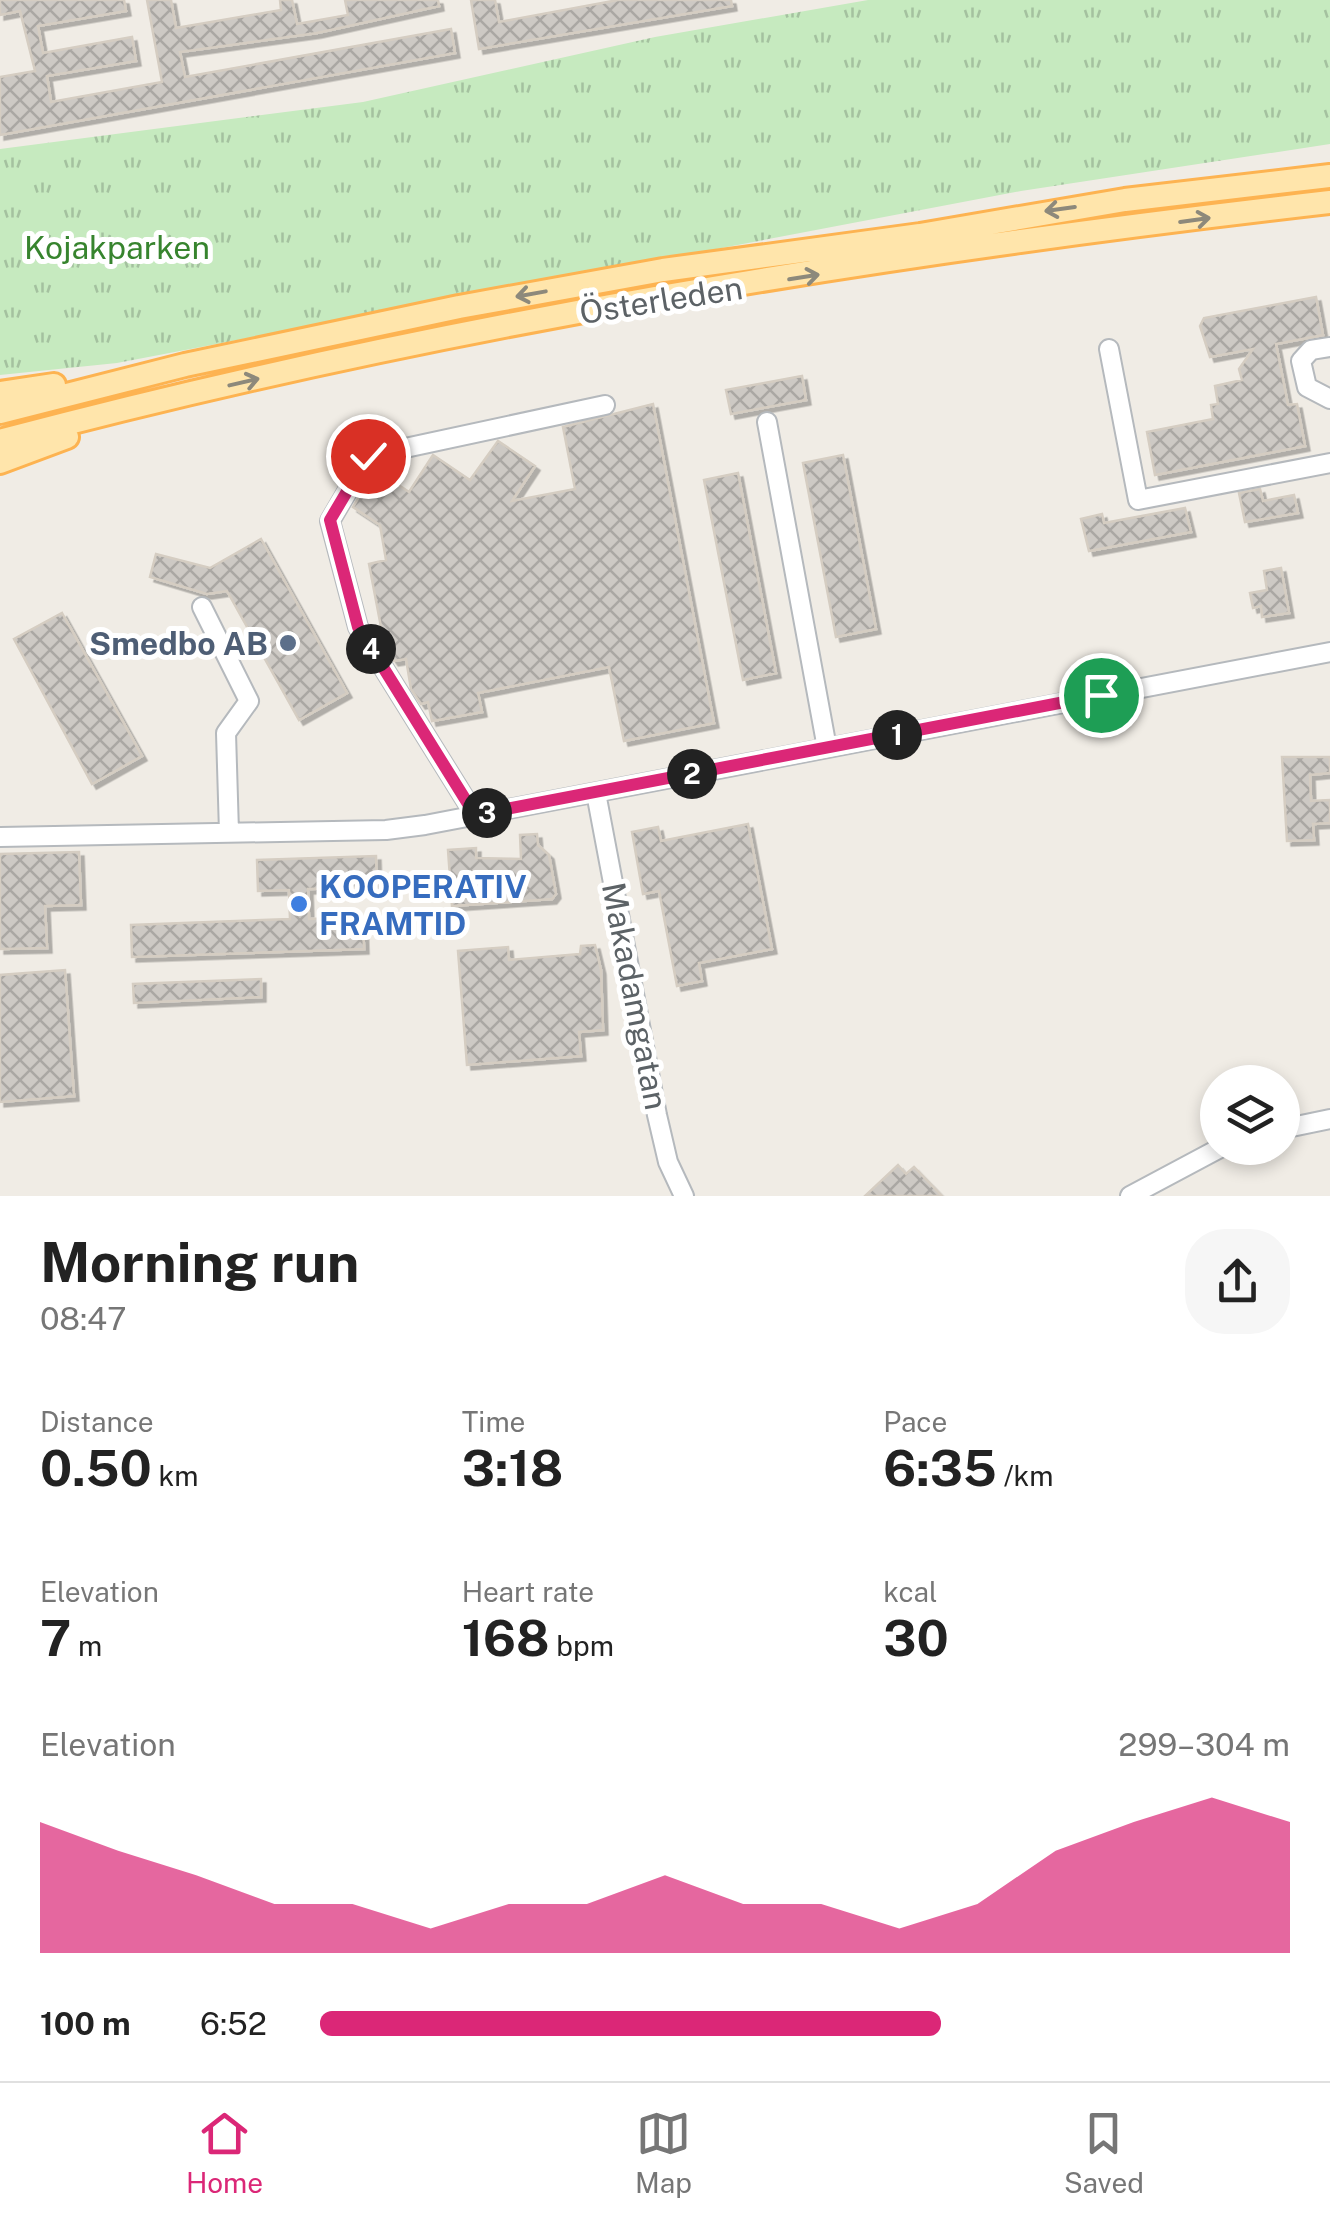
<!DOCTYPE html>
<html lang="en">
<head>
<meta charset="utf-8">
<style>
	body { margin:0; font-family:"Public Sans",sans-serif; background:#f6f6f6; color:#222; height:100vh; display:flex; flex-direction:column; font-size:38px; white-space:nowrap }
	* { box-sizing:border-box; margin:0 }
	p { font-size:32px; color:#767676 }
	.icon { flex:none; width:55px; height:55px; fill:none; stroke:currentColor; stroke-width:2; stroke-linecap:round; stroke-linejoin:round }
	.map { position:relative; height:1196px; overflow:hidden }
	.details { display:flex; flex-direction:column; background:#fff; flex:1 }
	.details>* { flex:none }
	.fabs { position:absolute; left:1200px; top:1065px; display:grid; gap:20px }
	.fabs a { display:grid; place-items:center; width:100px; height:100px; border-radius:50%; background:#fff; box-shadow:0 5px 15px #0003; font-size:50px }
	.pin { position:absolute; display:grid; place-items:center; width:85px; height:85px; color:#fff; margin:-42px; border:5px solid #fff; border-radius:50%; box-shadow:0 2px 10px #0007 }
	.km { position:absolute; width:50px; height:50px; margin:-25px; border-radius:50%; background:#222; color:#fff; font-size:28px; line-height:50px; text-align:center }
	.round { display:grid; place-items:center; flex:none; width:105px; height:105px; border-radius:40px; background:#f6f6f6 }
	.overview { display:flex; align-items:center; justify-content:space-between; height:170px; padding:0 40px }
	h1 { font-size:55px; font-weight:700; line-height:75px }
	.metrics { display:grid; grid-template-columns:repeat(3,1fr); gap:15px; height:170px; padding:10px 40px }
	.metrics div { display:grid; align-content:center }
	.metrics b { font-size:50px; font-weight:700 }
	.metrics small { font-size:28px; font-weight:400 }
	.metrics p { font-size:28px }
	.chart { height:280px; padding:20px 40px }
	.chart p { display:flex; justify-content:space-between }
	.chart svg { width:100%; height:180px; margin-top:10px; fill:#db2777; opacity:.7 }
	ul { padding:0 40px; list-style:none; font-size:32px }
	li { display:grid; grid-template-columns:160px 120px 1fr; align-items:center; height:75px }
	li i { height:25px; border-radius:12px; background:#db2777 }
	.tabs { display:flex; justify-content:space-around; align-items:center; height:140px; border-top:2px solid #e0e0e0; background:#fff; font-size:28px; color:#767676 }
	.tabs a { display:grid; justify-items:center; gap:5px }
	.tabs .on { color:#db2777 }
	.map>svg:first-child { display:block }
	.park { fill:url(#park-tufts) }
	.building { fill:url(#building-cross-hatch); stroke:#d5cdc2; stroke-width:2.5; filter:url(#shadow) }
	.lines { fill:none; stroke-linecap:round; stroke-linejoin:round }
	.minor-casing { stroke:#b5b9bd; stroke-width:22 }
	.major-casing { stroke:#fdb351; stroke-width:28 }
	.minor { stroke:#fff; stroke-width:18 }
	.major { stroke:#ffe5ab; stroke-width:22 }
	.oneway { stroke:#8d897b }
	.route-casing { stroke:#fff; stroke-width:20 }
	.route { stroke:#db2777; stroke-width:12 }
	.service-dot { fill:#5c6f8a; stroke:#fff; stroke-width:4 }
	.shop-dot { fill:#3f7fe0; stroke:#fff; stroke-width:4 }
	.labels { text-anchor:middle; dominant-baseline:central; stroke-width:10; stroke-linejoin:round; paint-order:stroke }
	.park-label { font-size:32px; fill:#37842e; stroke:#fff }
	.street-label { font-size:32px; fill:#5c6266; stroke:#fff }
	.service-label { font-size:32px; font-weight:bold; fill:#4e5e75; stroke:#fff; text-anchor:end }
	.shop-label { font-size:32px; font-weight:bold; fill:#366cbe; stroke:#fff; text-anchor:start }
</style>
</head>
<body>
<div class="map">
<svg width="1330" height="1196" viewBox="0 0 1330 1196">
	<defs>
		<pattern id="park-tufts" width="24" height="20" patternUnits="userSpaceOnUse" patternTransform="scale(2.5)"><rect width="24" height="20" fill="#c6eabf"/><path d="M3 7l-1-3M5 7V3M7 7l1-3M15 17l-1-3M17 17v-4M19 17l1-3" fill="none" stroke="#a4c19f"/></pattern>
		<pattern id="building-cross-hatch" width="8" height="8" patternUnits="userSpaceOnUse" patternTransform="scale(2.5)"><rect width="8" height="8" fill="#cdc9c4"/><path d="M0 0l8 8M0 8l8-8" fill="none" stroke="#aaa7a3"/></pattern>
		<filter id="shadow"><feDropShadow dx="4.5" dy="4.5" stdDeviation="0" flood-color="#0004"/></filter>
	</defs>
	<rect width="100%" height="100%" fill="#f0ece5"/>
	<path class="park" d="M868,0H1330V144L1021,191L117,363L0,375V149L363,102L655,37Z"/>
	<path class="building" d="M0,0H124L126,11L38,26L43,53L132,37L136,61L47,76L51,102L162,82L147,0H171L176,28L281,10L280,0H292L297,24L348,15L345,0H438L439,6L317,33L180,52L185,77L451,29L455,53L0,135V77L35,71L20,11L0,15Z
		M471,0H495L499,22L618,0H731L732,6L479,49Z
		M1316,297L1323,335L1276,344L1288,405L1297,404L1305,446L1155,475L1147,432L1213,419L1211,405L1218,404L1215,386L1242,380L1239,369L1253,349L1210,357L1200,326L1204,318Z
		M802,376L806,400L731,414L726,390Z
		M653,404L714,723L624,741L609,667L478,693L482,712L432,721L428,702L421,704L411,689L406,659L394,661L385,648L369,564L386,560L380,525L353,507L375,469L409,492L433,455L470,480L498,441L535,466L512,501L575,489L563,427Z
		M843,455L876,629L836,637L803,463Z
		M738,473L776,673L743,680L704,480Z
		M1260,489L1263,501L1294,495L1298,513L1245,522L1239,493Z
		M1185,508L1191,532L1089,551L1081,519L1102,514L1104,523Z
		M261,539L347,693L299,720L227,591L207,594L150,577L156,554L210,568Z
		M1281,568L1289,613L1262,617L1261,606L1253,608L1250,593L1267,590L1264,571Z
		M62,613L142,756L92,784L14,639Z
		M1282,757H1330V773L1310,775L1311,801L1330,800V823L1313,824L1314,840L1287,841Z
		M748,824L772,949L699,963L702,981L677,986L659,891L643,894L632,832L658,827L661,841Z
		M537,834L538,845L549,855L556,894L552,899L452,906L448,850L476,848V858L521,859L520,835Z
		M79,852L81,905L45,906L47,948L0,949V854Z
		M376,856L377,887L308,889L309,919L363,917L364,949L132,957L131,925L290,919L289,890L258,891L257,860Z
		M595,945L601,970L603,1030L579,1032L581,1056L467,1065L458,951L508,947L509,960L580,954L581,946Z
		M65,970L74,1096L0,1102V975Z
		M261,979V997L134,1003L133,984Z
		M898,1165L906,1174L914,1167L942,1196H865Z"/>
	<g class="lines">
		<g class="minor-casing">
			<path id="minor" d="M1330,347L1311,350L1301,361L1307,387L1330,399
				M1109,349L1138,500L1330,463
				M767,422L827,748
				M202,607L249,701L226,733L229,832
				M596,793L657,1115L668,1162L684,1196
				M475,815L358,627L330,521L368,456L605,405
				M0,837L386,830L425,825L1330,652
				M1282,1129L1330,1119
				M1130,1196L1220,1148"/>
		</g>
		<g class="major-casing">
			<path id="major" d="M0,393L54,385
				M0,412L185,365L459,307L663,270L920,235L1125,200L1330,176
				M0,441C435,325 883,253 1330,202
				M0,462L67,437"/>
		</g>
		<use href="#minor" class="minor"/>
		<use href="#major" class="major"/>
	</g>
	<defs><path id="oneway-shaft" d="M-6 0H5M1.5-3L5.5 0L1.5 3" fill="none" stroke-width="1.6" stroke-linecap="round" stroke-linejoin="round" transform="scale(2.5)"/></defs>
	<g class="oneway">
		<use href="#oneway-shaft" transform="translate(1060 209) rotate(172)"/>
		<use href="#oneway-shaft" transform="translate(1195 220) rotate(-8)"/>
		<use href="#oneway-shaft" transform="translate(804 277) rotate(-9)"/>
		<use href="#oneway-shaft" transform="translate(531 294) rotate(170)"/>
		<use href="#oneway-shaft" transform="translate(244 382) rotate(-13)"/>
	</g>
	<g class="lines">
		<g class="route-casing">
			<path id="route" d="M368,456L330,520L358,627L475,815L1101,695"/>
		</g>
		<use href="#route" class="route"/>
	</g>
	<circle class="service-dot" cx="288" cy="643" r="10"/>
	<circle class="shop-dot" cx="299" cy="904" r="10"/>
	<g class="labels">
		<g class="park-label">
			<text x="117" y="247">Kojakparken</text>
		</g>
		<g class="street-label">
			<text transform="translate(661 300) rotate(-9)">Österleden</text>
			<text transform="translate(635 996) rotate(79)">Makadamgatan</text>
		</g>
		<g class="service-label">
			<text x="268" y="643">Smedbo AB</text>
		</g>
		<g class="shop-label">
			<text x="319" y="886">KOOPERATIV<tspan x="319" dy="37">FRAMTID</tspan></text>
		</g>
	</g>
</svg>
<div class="fabs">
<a><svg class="icon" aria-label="layers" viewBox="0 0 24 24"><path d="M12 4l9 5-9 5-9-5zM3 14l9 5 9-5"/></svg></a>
</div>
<div class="pin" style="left:1101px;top:695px;background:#1e9e55"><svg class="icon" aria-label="arrive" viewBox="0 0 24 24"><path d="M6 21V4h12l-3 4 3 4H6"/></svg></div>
<div class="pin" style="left:368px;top:456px;background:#d93025"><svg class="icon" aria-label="check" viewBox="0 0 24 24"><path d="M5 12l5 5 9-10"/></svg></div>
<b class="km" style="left:897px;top:735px">1</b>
<b class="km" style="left:692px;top:774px">2</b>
<b class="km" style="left:487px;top:813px">3</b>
<b class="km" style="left:371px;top:649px">4</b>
</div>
<section class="details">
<div class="overview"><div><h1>Morning run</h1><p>08:47</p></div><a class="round"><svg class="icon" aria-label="share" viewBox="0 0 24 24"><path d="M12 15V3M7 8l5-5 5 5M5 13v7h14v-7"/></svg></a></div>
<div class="metrics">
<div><p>Distance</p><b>0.50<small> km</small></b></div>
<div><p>Time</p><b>3:18</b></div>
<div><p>Pace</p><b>6:35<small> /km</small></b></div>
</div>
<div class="metrics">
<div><p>Elevation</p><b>7<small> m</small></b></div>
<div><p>Heart rate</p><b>168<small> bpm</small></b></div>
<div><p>kcal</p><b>30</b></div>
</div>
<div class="chart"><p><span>Elevation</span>299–304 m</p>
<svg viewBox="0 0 160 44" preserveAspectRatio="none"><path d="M0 44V12L10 19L20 25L30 32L40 32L50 38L60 32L70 32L80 25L90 32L100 32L110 38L120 32L130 19L140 12L150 6L160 12V44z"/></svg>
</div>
<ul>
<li><b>100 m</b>6:52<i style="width:64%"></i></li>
</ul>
</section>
<nav class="tabs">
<a class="on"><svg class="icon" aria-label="home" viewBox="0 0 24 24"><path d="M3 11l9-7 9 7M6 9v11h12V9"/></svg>Home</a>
<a><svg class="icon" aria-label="map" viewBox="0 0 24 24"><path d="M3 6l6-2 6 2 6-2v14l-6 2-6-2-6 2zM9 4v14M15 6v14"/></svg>Map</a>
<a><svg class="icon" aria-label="saved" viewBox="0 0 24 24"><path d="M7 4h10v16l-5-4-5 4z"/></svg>Saved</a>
</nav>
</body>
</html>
